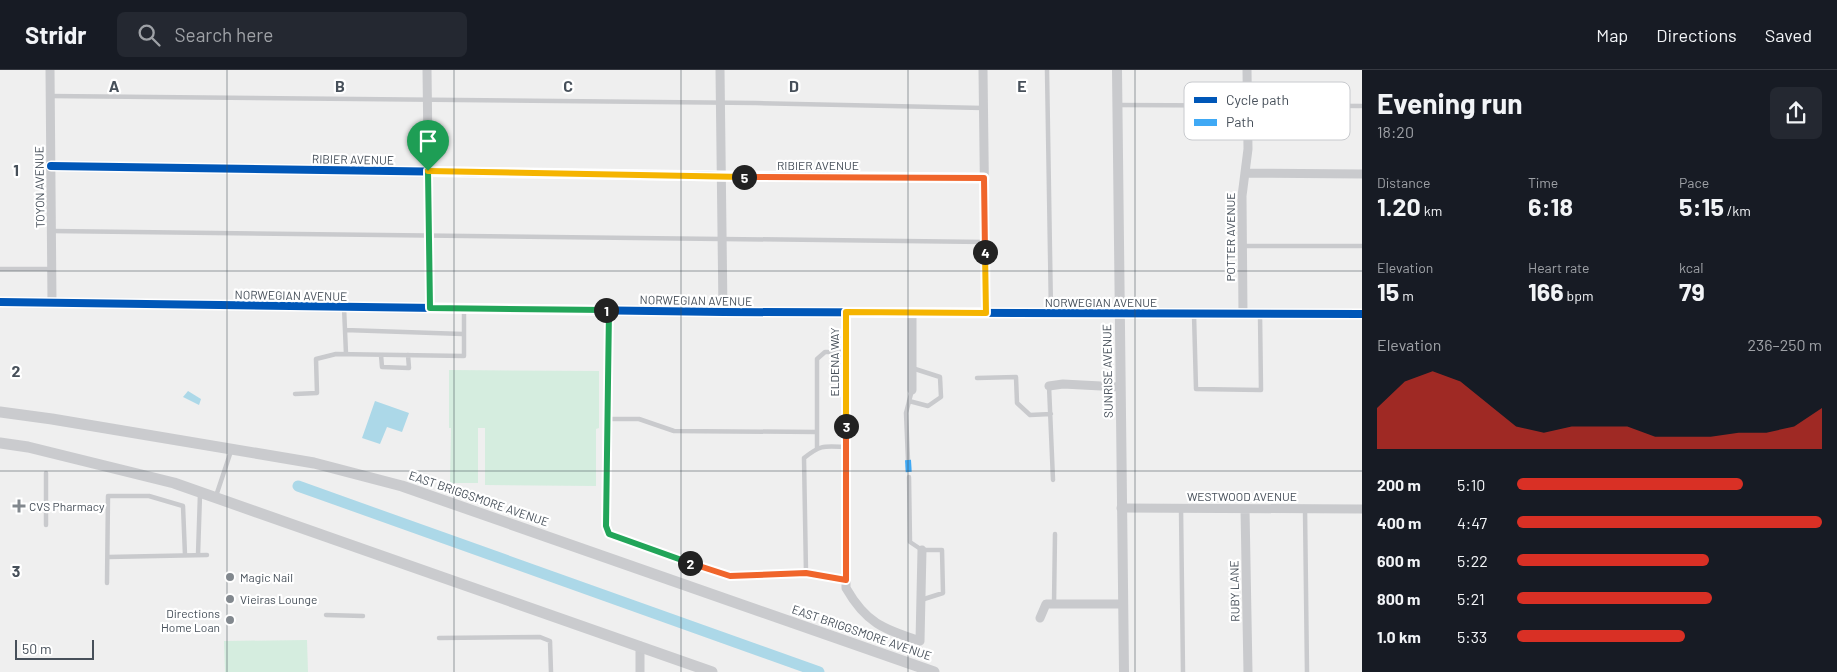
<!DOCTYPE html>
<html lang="en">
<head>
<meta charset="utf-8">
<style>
	body { margin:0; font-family:Barlow,sans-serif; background:#242831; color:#f1f3f6; height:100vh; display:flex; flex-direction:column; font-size:19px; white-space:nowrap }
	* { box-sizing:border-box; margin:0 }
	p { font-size:16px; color:#9ea1a6 }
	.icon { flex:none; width:28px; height:28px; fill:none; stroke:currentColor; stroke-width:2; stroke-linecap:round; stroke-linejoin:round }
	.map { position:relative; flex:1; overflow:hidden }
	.sheet { display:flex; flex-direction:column; background:#171b24; width:475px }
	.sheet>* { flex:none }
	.scale { position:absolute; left:15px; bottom:12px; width:79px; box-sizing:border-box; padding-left:5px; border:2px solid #47505a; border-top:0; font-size:14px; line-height:18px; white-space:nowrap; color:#47505a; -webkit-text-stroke:4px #fff; paint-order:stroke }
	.pin { position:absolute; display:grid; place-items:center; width:42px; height:42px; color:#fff; margin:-51px -21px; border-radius:50% 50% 50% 0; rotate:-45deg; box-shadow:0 0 5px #0007 }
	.pin .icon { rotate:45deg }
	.km { position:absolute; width:25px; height:25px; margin:-12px; border-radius:50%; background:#222; color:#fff; font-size:14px; line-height:25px; text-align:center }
	.round { display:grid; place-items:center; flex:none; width:52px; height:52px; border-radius:8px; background:#242831 }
	.summary { display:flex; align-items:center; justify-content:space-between; height:85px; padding:0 15px }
	h1 { font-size:28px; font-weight:700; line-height:38px }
	.stats { display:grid; grid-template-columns:repeat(3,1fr); gap:8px; height:85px; padding:5px 15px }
	.stats div { display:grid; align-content:center }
	.stats b { font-size:25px; font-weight:700 }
	.stats small { font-size:14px; font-weight:400 }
	.stats p { font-size:14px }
	.chart { height:140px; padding:10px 15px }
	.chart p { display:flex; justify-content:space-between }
	.chart svg { width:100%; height:90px; margin-top:5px; fill:#d93025; opacity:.7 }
	ul { padding:0 15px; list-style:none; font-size:16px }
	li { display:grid; grid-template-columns:80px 60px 1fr; align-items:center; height:38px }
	li i { height:12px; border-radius:6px; background:#d93025 }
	header { display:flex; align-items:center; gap:30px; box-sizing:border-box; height:70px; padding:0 25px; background:#171b24; border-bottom:1px solid #363941 }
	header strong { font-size:24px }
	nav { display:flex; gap:28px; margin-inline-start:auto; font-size:18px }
	.search { width:350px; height:45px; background:#242831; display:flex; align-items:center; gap:12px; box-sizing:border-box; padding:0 18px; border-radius:8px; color:#9ea1a6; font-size:19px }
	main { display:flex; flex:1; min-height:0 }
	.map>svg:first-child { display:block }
	.green { fill:#d5eddf }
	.water { fill:#acd8e8 }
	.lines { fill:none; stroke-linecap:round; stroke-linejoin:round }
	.canal { stroke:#acd8e8; stroke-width:11 }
	.service { stroke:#c9cacd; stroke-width:4.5 }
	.minor { stroke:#c9cacd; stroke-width:9 }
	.tertiary { stroke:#c9cacd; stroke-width:10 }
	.secondary { stroke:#cacbce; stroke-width:11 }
	.quiet { stroke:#3fa9f5; stroke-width:6; stroke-dasharray:12 6; stroke-linecap:butt }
	.cycleway-casing { stroke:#fff; stroke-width:11 }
	.cycleway { stroke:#0057b8; stroke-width:8 }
	.split-1-casing { stroke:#fff; stroke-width:10 }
	.split-2-casing { stroke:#fff; stroke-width:10 }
	.split-3-casing { stroke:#fff; stroke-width:10 }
	.split-4-casing { stroke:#fff; stroke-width:10 }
	.split-5-casing { stroke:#fff; stroke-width:10 }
	.split-6-casing { stroke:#fff; stroke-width:10 }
	.split-1 { stroke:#22a559; stroke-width:6 }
	.split-2 { stroke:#22a559; stroke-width:6 }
	.split-3 { stroke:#f0652b; stroke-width:6 }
	.split-4 { stroke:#f5b400; stroke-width:6 }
	.split-5 { stroke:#f0652b; stroke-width:6 }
	.split-6 { stroke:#f5b400; stroke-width:6 }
	.grid { fill:none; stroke:#47505a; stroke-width:1; stroke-opacity:0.55 }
	.poi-dot { fill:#82888e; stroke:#fff; stroke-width:2 }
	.labels { text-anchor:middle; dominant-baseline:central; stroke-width:4.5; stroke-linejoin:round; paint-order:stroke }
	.street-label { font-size:12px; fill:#47505a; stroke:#fff }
	.poi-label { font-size:12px; fill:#47505a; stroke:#fff; text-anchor:start }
	.key { fill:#fff; stroke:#c8cace; stroke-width:1 }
	.key-label { font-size:14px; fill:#47505a }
	.grid-label { font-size:16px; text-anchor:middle; font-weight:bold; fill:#47505a; stroke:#fff; stroke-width:4.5; stroke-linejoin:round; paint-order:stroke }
</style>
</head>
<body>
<header>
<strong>Stridr</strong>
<div class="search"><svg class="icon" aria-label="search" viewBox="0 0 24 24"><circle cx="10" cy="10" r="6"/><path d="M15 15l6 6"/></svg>Search here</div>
<nav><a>Map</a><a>Directions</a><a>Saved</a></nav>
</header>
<main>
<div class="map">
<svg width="1362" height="602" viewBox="0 0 1362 602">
	<rect width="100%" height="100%" fill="#efefef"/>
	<path class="green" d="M449,300L599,301V358L596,359V416L485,415V358H478V413H450L451,358H449Z
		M307,570L308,602H225L224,571Z"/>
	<path class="water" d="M188,321L201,329L199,335L183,327Z
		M375,331L409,343L402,362L387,357L380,374L362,368Z"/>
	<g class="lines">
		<path class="canal" d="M298,416L819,602"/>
		<path class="service" d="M1047,0L1051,243
			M50,26L756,33L983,38
			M1118,35L1362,36
			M52,161L985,172
			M1242,176H1362
			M0,199H52
			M344,237L346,284
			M609,241L606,456L609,464L730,506L806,503L846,510
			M1194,244L1196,319L1261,320L1260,244
			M345,260L463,264
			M381,285L382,297L409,298L408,285
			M977,308L1016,307L1017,333L1030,345L1051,344
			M1049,316L1053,410
			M295,324L317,323L316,289L336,284L464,286V238
			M909,331L928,336L941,327L940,307L912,298
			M608,349H639L674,361L817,362
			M817,378V289L825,282H846
			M908,390L906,343L912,320
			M909,407L910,472L922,480H942L943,523L921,530
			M216,426L231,381
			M1181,438L1183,602
			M1305,439L1307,602
			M46,455V403
			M198,485L200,424
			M108,487L207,485
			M806,503L804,388C821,374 825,376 846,377
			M107,513L108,426H149L183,436L185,485
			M1054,534L1055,464
			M326,545L363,546
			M439,568L540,567L550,571L551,602"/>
		<path class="minor" d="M50,0L52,233
			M427,0L430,238
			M720,0L723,242
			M983,0L986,243
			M51,96L721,106L984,108
			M1245,103L1362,104
			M0,232L723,242L1362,244
			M846,243V518C866,553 883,559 920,571L922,480
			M912,243V320
			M1243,244L1242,126L1248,79L1247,0
			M1049,316L1063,314L1120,317
			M1121,438L1362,439
			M1245,439L1248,602
			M1040,548L1046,534H1123
			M640,576V602"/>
		<path class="tertiary" d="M1117,0L1124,602"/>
		<path class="secondary" d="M0,342L52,349L314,393L402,416L934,602
			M0,373L28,377L174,413L712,602"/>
		<path class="quiet" d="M908,390L909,407"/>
		<g class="cycleway-casing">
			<path id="cycleway" d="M51,96L721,106L984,108
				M0,232L723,242L1362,244"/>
		</g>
		<use href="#cycleway" class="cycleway"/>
	</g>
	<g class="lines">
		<g class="split-1-casing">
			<path id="split-1" d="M428,101L430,238L606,240"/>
		</g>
		<g class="split-2-casing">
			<path id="split-2" d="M606,240H609L606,456L609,464L690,493"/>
		</g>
		<g class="split-3-casing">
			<path id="split-3" d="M690,493L730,506L806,503L846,510V356"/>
		</g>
		<g class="split-4-casing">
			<path id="split-4" d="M846,356V242L986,243L985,182"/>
		</g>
		<g class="split-5-casing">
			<path id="split-5" d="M744,107L984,108L985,182"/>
		</g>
		<g class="split-6-casing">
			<path id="split-6" d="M428,101L744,107"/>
		</g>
		<use href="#split-1" class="split-1"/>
		<use href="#split-2" class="split-2"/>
		<use href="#split-3" class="split-3"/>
		<use href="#split-4" class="split-4"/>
		<use href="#split-5" class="split-5"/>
		<use href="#split-6" class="split-6"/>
	</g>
	<path class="grid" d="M227,0V602M454,0V602M681,0V602M908,0V602M1135,0V602M0,201H1362M0,401H1362"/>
	<g class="poi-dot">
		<path d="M16.5 428.5h5v5h5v5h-5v5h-5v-5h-5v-5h5z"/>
		<circle cx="230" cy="507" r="5"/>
		<circle cx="230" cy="529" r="5"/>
		<circle cx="230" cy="550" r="5"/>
	</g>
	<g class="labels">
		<g class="street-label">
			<text transform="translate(353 89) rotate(1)">RIBIER AVENUE</text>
			<text x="818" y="95">RIBIER AVENUE</text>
			<text transform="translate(39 117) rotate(-91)">TOYON AVENUE</text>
			<text transform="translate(1230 167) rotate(-90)">POTTER AVENUE</text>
			<text transform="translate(291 225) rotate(1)">NORWEGIAN AVENUE</text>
			<text transform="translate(696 230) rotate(1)">NORWEGIAN AVENUE</text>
			<text x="1101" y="232">NORWEGIAN AVENUE</text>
			<text transform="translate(834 292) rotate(-90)">ELDENA WAY</text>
			<text transform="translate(1107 301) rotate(-91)">SUNRISE AVENUE</text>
			<text x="1242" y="426">WESTWOOD AVENUE</text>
			<text transform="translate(479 428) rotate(19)">EAST BRIGGSMORE AVENUE</text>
			<text transform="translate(1234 521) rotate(-91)">RUBY LANE</text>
			<text transform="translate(862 562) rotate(19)">EAST BRIGGSMORE AVENUE</text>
		</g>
		<g class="poi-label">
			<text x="29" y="436">CVS Pharmacy</text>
			<text x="240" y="507">Magic Nail</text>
			<text x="240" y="529">Vieiras Lounge</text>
			<text x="220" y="543" text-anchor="end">Directions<tspan x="220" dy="14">Home Loan</tspan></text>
		</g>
	</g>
	<rect x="1184" y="12" width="166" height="58" rx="8" class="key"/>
	<rect x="1194" y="27" width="23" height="6" fill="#0057b8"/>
	<rect x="1194" y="49" width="23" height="7" fill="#3fa9f5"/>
	<g class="key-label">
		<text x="1226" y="35">Cycle path</text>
		<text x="1226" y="57">Path</text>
	</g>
	<g class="grid-label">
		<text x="114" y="22">A</text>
		<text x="340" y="22">B</text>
		<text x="568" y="22">C</text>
		<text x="794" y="22">D</text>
		<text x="1022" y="22">E</text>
		<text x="16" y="106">1</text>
		<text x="16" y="307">2</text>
		<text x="16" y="507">3</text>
	</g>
</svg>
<div class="scale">50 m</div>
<div class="pin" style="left:428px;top:101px;background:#1e9e55"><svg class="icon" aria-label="arrive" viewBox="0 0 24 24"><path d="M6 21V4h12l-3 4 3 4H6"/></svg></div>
<b class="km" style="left:606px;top:240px">1</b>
<b class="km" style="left:690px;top:493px">2</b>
<b class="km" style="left:846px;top:356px">3</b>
<b class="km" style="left:985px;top:182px">4</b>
<b class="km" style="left:744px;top:107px">5</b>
</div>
<section class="sheet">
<div class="summary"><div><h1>Evening run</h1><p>18:20</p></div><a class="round"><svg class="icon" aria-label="share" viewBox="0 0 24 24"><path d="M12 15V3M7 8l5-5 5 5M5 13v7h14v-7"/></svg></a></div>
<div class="stats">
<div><p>Distance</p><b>1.20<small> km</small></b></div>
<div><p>Time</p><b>6:18</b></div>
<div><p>Pace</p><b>5:15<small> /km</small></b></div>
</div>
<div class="stats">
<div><p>Elevation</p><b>15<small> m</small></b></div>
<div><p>Heart rate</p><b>166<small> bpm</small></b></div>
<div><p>kcal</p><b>79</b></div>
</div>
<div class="chart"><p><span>Elevation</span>236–250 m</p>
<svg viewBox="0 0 160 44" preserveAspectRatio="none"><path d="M0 44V24L10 11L20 6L30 11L40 22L50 33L60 36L70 33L80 33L90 33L100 38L110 38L120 38L130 36L140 36L150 33L160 24V44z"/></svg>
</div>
<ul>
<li><b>200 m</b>5:10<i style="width:74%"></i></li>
<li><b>400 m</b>4:47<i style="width:100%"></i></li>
<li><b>600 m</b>5:22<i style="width:63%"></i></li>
<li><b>800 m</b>5:21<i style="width:64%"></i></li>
<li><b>1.0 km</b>5:33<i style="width:55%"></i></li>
</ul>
</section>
</main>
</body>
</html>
